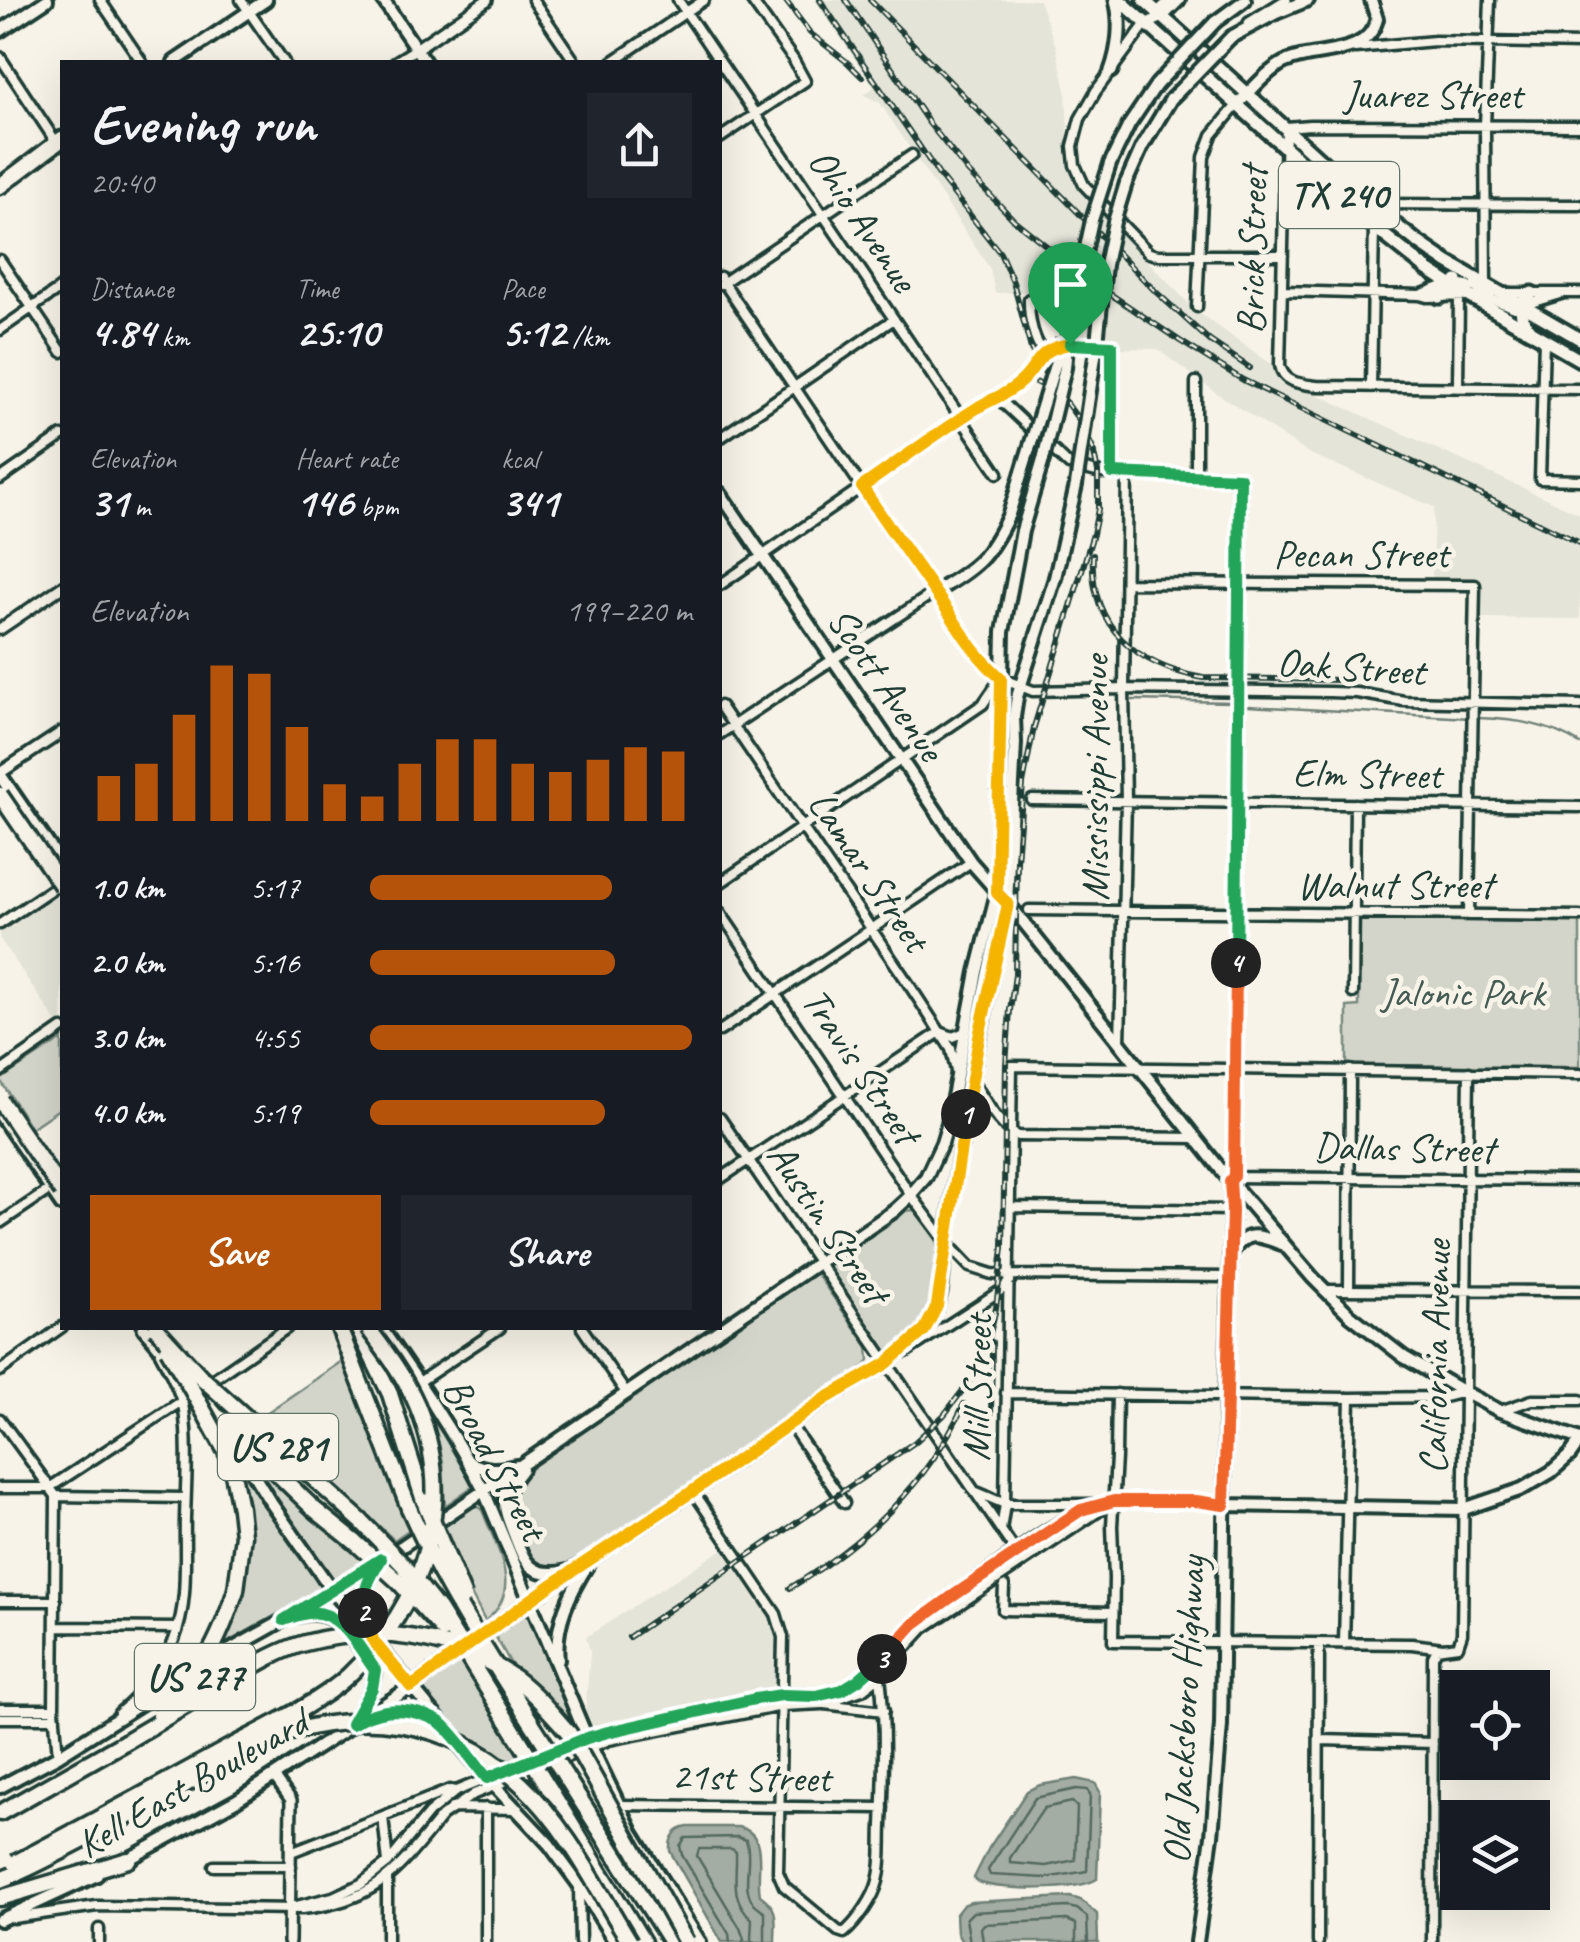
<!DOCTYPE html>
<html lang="en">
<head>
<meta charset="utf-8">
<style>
	body { margin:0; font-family:Caveat,sans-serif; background:#20242c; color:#f1f3f6; height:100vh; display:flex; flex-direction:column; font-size:38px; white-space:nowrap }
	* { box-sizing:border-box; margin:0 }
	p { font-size:32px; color:#9ea1a6 }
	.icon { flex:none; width:55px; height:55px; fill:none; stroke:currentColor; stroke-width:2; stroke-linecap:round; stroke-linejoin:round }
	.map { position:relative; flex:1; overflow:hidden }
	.sheet { position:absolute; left:60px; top:60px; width:662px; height:1270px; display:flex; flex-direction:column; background:#171b24; border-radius:0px; box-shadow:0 10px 40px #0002 }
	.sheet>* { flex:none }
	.tools { position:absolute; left:1440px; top:1670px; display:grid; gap:20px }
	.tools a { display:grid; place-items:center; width:110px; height:110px; border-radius:0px; background:#171b24; box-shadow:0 10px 40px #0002; font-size:50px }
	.pin { position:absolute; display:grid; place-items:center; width:85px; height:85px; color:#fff; margin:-102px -42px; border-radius:50% 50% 50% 0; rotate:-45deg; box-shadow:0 0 10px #0007 }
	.pin .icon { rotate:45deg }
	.km { position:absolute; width:50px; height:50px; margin:-25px; border-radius:50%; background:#222; color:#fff; font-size:28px; line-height:50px; text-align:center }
	.round { display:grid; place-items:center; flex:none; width:105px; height:105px; border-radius:0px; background:#20242c }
	.overview { display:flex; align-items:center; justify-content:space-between; height:170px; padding:0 30px }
	h1 { font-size:55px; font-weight:700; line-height:75px }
	.metrics { display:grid; grid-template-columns:repeat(3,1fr); gap:15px; height:170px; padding:10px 30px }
	.metrics div { display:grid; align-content:center }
	.metrics b { font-size:42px; font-weight:700 }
	.metrics small { font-size:28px; font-weight:400 }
	.metrics p { font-size:28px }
	.chart { height:280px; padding:20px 30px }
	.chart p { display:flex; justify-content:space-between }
	.chart svg { width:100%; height:180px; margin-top:10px; stroke:#b45309; stroke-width:6 }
	.button { display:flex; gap:20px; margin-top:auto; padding:20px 30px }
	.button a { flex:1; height:115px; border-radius:0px; background:#b45309; color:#fff; font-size:40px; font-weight:700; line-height:115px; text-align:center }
	.button a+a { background:#20242c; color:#f1f3f6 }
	ul { padding:0 30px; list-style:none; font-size:32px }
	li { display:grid; grid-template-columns:160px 120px 1fr; align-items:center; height:75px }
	li i { height:25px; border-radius:12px; background:#b45309 }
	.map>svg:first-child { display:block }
	.built { fill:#e5e4d9 }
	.green { fill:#d3d5ca; stroke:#79897f; stroke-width:2.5 }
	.water { fill:#a4ada3; stroke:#6f8077; stroke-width:2.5 }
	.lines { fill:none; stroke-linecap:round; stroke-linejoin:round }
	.shore { stroke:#546a60; stroke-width:2.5 }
	.stream { stroke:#6f8077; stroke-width:2.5 }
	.minor-casing { stroke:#1f3d34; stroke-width:15 }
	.tertiary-casing { stroke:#1f3d34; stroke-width:16 }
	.secondary-casing { stroke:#1f3d34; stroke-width:18 }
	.primary-casing { stroke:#1f3d34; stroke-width:19 }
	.motorway-casing { stroke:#1f3d34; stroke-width:21 }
	.minor { stroke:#f7f3e8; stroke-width:8 }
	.tertiary { stroke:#f7f3e8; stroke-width:9 }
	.secondary { stroke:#f7f3e8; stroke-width:10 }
	.primary { stroke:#f7f3e8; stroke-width:11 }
	.motorway { stroke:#f7f3e8; stroke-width:14 }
	.rail-casing { stroke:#1f3d34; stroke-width:6 }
	.rail { stroke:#f7f3e8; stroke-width:2.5; stroke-dasharray:8; stroke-linecap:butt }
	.secondary-bridge-casing { stroke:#1f3d34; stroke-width:18; stroke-linecap:butt }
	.motorway-bridge-casing { stroke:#1f3d34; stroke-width:21; stroke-linecap:butt }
	.secondary-bridge { stroke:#f7f3e8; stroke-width:10 }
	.motorway-bridge { stroke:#f7f3e8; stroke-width:14 }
	.split-1-casing { stroke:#fff; stroke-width:20 }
	.split-2-casing { stroke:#fff; stroke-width:20 }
	.split-3-casing { stroke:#fff; stroke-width:20 }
	.split-4-casing { stroke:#fff; stroke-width:20 }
	.split-5-casing { stroke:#fff; stroke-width:20 }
	.split-1 { stroke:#f5b400; stroke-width:12 }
	.split-2 { stroke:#f5b400; stroke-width:12 }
	.split-3 { stroke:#22a559; stroke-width:12 }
	.split-4 { stroke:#f0652b; stroke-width:12 }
	.split-5 { stroke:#22a559; stroke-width:12 }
	.labels { text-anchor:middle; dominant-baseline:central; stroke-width:9; stroke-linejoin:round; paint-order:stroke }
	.shield { fill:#f7f3e8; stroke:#60746a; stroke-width:2.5 }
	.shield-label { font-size:38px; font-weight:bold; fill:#1f3d34 }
	.street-label { font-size:40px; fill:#1f3d34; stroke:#f7f3e8 }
	.park-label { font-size:40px; fill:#435b52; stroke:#f7f3e8 }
</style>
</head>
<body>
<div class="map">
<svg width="1580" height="1942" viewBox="0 0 1580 1942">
	<rect width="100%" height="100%" fill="#f7f3e8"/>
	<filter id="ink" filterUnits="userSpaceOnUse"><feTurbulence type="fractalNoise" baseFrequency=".01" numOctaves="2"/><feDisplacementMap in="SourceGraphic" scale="20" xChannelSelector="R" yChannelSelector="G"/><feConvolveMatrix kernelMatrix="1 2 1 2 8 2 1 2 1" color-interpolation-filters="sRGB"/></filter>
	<g filter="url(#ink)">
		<path class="built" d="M815,0H1039L1056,47L1066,90L1068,132L1066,160L1072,176L1085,196L1195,310L1277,368L1281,378L1580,514V619L1479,618V578H1432L1434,507L1308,453L1218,394L1157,349L1119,348L1117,337L1058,336L1059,291L995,293L990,269L880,103L864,95L874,87Z
			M58,889L62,895V1021L58,1024L0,939V928Z
			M726,1547L772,1618L776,1628V1688L588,1727L585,1717L590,1652L586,1637Z"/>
		<path class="green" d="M1359,920L1580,922V1067L1347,1065V1007L1359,1006Z
			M62,1039V1107L31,1128L0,1080Z
			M914,1210L917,1211C923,1220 931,1229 936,1239C947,1263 935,1313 918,1332C912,1340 900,1346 892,1352L888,1353L828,1266L830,1263L905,1211Z
			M814,1270L868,1347L869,1360L866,1365L602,1545L560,1567L552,1568H543L533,1563L525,1552L508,1504L515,1485L551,1448Z
			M348,1357L413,1527L394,1540L262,1416Z
			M430,1407L452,1439L474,1482L473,1486L445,1506L443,1462Z
			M235,1450L263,1499L321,1584L320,1590L217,1648L248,1530L246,1494Z
			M250,1460L351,1542L366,1561L332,1582L312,1555Z
			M471,1506L478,1507L482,1510C496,1547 525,1591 485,1621L464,1580L443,1525Z
			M525,1611L530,1613L575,1730V1734L516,1673L493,1632Z
			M459,1656L522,1756L504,1761L459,1735L419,1687Z"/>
		<path class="water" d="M1076,1779L1095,1783L1100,1792L1097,1879C1078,1891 1000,1891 978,1882L974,1878L989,1848L1027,1791L1040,1785Z
			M688,1827H738C770,1833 755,1871 760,1895C780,1909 775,1919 775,1942H722L670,1851C669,1838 675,1829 688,1827Z
			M1070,1897L1081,1900L1097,1914L1098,1942H962L957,1933L956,1914L963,1905L971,1902Z"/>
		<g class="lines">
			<path class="shore" d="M1076,1789L1087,1790L1090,1794L1087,1871L1046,1878L990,1875L988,1870L1035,1798Z
				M1072,1802L1077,1807L1075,1860L1046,1866L1010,1863V1858L1044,1808Z
				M730,1942L729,1934L682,1855L680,1846L685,1838L737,1837L746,1840C753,1858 741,1884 752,1901C755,1905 760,1908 765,1912V1942
				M743,1942L744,1939L740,1928L697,1856L699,1849H732L736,1852C737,1879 729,1897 752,1919L751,1939L752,1942
				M970,1942L966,1919L973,1912L1068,1907L1077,1909L1087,1917L1088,1942
				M983,1942L981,1928L984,1924L1067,1920L1076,1924V1942"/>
			<path class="stream" d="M1133,700L1232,702
				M1248,706L1470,718
				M1478,718C1514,719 1549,724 1580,744"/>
			<g class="minor-casing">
				<path id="minor" d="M100,0L142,62
					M241,0L284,62
					M533,0L575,62
					M678,0L998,473
					M1157,12L1170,0
					M1147,22L1096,91L1080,119L1073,146L1075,165L1084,185L1149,253L1158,255H1283
					M1355,48L1435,41L1580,44
					M0,57L56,142
					M395,62L416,49
					M612,62L704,0
					M1580,126L1310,125L1286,127L1280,365C1283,383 1301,384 1317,386L1580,389
					M720,138L805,81L793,59L751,0
					M1369,204L1580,205
					M0,260L62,352
					M720,277L909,557L980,659L1001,678L1033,691L1124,689L1330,692L1357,693L1404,701L1580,705
					M721,284L912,155
					M1486,285L1485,126L1490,0
					M1283,291L1420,295L1427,297L1483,296L1515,308L1564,293
					M1506,293H1580
					M1420,295C1460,278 1453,284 1492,292
					M1029,299C1029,318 1032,338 1044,353
					M1197,307L1204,157L1212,135L1237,105
					M0,330L62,287
					M1544,339L1540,479L1580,480
					M1196,382V476
					M1371,387L1374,227
					M1458,388L1459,297
					M997,397L1069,465L1101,473L1241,478L1234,1176
					M720,438L894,319
					M0,479L62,436
					M1126,583L1475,585L1469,915
					M720,585L978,407C992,400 1007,394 1019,384C1033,372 1037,352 1057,346C1074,342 1094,345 1112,345V473
					M720,706L908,983L951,1049L956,1071
					M720,734L935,592
					M1032,800L1580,807
					M720,883L983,704L1001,678
					M1029,910L1580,916
					M720,912L911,1195L946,1242L970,1267L992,1274L1008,1275L1228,1277
					M0,924L62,882
					M1353,993L1355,804
					M720,1031L971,862
					M1120,1043L1126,801L1124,689L1127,474
					M0,1072L62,1029
					M971,1079C984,1097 998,1127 1018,1136L1197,1138
					M720,1118L1016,1552
					M1233,1177L1580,1180
					M720,1179L940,1032L953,1037L965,1032
					M1010,1207L1232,1210
					M0,1223L55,1186
					M1324,1290L1580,1291
					M1349,1290L1350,1070
					M582,1328L626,1393
					M906,1352L1000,1291L1010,1281
					M0,1371L62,1327
					M209,1382L287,1328
					M419,1382L500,1328
					M1006,1393L1350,1398L1444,1397L1464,1392
					M1117,1394L1116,1457L1112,1526L1114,1578L1113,1641L1412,1644L1443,1648L1458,1646L1462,1634L1469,1072
					M1500,1411L1532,1400H1580
					M0,1419L56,1496L54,1709L58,1756
					M790,1424L844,1503
					M0,1488H49L185,1399
					M693,1491L776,1614L783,1637L778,1872L784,1886L838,1931L844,1933C857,1922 874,1898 878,1881C883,1863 881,1843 882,1826C884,1776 886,1726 880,1676
					M974,1491L1005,1504H1092
					M56,1496L185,1498
					M1110,1501H1196L1224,1505
					M1001,1530L1005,1504L1012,1066L1580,1074
					M1004,1586L1003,1610L1113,1612
					M0,1601H56
					M56,1627L178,1628
					M1344,1644L1350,1398
					M824,1704L884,1711
					M0,1709H54
					M119,1713C144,1692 162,1670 174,1640C189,1603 184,1557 185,1518C186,1483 189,1444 184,1410C180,1390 170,1371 160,1353
					M0,1718H55
					M1321,1740L1433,1743
					M619,1805L883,1808
					M452,1808L518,1809
					M383,1817L388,1863
					M291,1852L450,1790L455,1791
					M214,1866H291
					M387,1879V1942
					M579,1887L580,1942
					M297,1906L333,1897L361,1884L388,1863L429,1813L456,1791L587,1738L755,1699C783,1695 815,1700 839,1691C871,1679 890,1647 914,1625C932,1607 956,1594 976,1579C1015,1552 1055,1518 1101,1504
					M13,1918L97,1906L302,1909C376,1902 398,1870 442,1816L474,1794L609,1740L782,1706L822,1704L862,1690L880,1676L924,1628L1114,1501
					M99,1929V1942
					M486,1942V1808
					M1318,1942L1319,1644
					M1432,1942L1433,1657L1437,1649L1443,1648"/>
			</g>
			<g class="tertiary-casing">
				<path id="tertiary" d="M1249,23L1286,0
					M416,49L487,0
					M0,629L62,587
					M0,773L62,732
					M274,1776L291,1800L289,1942"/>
			</g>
			<g class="secondary-casing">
				<path id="secondary" d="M383,0L425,62
					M1215,22L1245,0
					M1146,24L1162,17L1179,0
					M0,31L47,0
					M1231,37L1276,13L1308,0
					M174,62L266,0
					M1237,105C1251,91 1265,73 1283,63C1314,47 1366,60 1377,19L1371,0
					M1110,164L1129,125L1156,85
					M1126,183L1142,147L1171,99
					M720,493L971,862L1017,914L1230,1181L1313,1278L1350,1315L1404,1357L1464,1392L1500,1411L1580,1439
					M935,592C976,568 989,558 1009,514
					M1230,1255C1246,1229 1257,1235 1282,1244
					M381,1328C418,1381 454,1433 484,1491L587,1738L619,1805L632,1832L700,1942
					M225,1428L269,1500L332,1590L487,1778L549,1844L585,1893L613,1939
					M470,1462C485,1471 499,1470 516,1466
					M522,1469C515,1478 508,1486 506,1497C503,1508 508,1518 512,1529C524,1560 528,1580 568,1571
					M1224,1505L1464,1509L1522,1489L1551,1472L1570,1455L1580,1441
					M298,1616C338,1604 354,1642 375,1670L372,1688L355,1719
					M368,1628C358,1604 365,1585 378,1564
					M558,1660C554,1624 570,1593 588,1564
					M375,1712C398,1708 414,1711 436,1720
					M0,1787L58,1756L193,1671L284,1620L404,1545L894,1211L907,1199L926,1177L942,1143L948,1123L977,972L997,893L1003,632L1022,531L1043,460
					M125,1861L237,1800L411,1687L550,1586L693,1491L825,1399L886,1364L924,1331L937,1306L941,1290L946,1242L971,1079L1007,904L1015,743L1014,717L1017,697L1055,578
					M0,1920L97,1875
					M1197,1942L1212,1836L1221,1725L1226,1396L1232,1210L1230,1181"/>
			</g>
			<g class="primary-casing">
				<path id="primary" d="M1120,0L1374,227L1428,270L1462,292L1580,360
					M1144,0L1369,204L1415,240L1447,262L1580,339
					M1111,71C1119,49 1122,22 1116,0
					M1439,297L1452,291L1457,281
					M1530,331C1520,318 1516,303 1532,293
					M0,775L62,865
					M0,1114L62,1205
					M144,1328L170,1359
					M198,1392L220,1418"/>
			</g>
			<g class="motorway-casing">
				<path id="motorway" d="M0,186L62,139
					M339,1328L409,1508
					M358,1328L390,1394L424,1501
					M220,1418L314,1509L355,1542
					M236,1590L243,1535L240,1508
					M564,1774L671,1942
					M549,1788L643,1942
					M0,1813L125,1742
					M0,1880L18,1873
					M0,1898L128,1860
					M609,1918L621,1942"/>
			</g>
			<use href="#minor" class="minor"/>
			<use href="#tertiary" class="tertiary"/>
			<use href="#secondary" class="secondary"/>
			<use href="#primary" class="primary"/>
			<use href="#motorway" class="motorway"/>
			<g class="rail-casing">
				<path id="rail" d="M785,0L810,33L847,62L862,77
					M846,0L928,122L968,172L1014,220L1088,279L1180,341L1243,380L1580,543
					M870,0L1156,292L1210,341L1250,368
					M1022,375L1047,388L1056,395
					M1093,555C1089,627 1137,666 1203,678L1347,680
					M991,1417L992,1342
					M790,1588C866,1542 927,1485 964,1404
					M629,1637L915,1442L944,1415L970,1381L989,1338L996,1308L1003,1248L1006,1065L1010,1010L1015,975L1017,861L1023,784L1034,727L1093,534L1098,509V472L1093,449L1081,423L1042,369L1031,349L1013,282L1000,253L941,178L820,0"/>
			</g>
			<use href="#rail" class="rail"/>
			<g class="secondary-bridge-casing">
				<path id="secondary-bridge" d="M1156,85L1215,22
					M1171,99L1231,37
					M1043,460L1065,368L1069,325L1092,220L1110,164
					M1009,514L1063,339
					M1055,578L1076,485L1097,343L1105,265L1114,222L1126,183"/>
			</g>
			<g class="motorway-bridge-casing">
				<path id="motorway-bridge" d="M0,795L62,886
					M0,1100L62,1192
					M156,1328L201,1377L361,1521L403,1565L438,1609L549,1788
					M168,1349L192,1390L230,1459L240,1508
					M424,1501L464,1597
					M409,1508C450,1602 510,1687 564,1774
					M355,1542L398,1581L443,1630
					M159,1715C201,1676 218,1644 236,1590
					M125,1742C157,1723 190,1703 223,1684C249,1669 276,1651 305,1643C375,1624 456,1636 516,1679C536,1694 552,1714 569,1733L686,1942
					M15,1863C87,1825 159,1786 230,1747C266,1728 319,1703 348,1676C423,1605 458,1505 417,1405C405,1377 386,1352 368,1328
					M18,1873C69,1849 118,1822 167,1795C198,1778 235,1752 267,1740C356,1706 452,1718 522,1785C568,1828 597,1889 630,1942"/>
			</g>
			<use href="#secondary-bridge" class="secondary-bridge"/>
			<use href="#motorway-bridge" class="motorway-bridge"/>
		</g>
	</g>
	<g class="lines" filter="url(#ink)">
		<g class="split-1-casing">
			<path id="split-1" d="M966,1114L980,1032L1008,904L997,893L1001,678C970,651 957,623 934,591C910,556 885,522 862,487C900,461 938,432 977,408C990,400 1005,395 1017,385C1041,367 1032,350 1070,344"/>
		</g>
		<g class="split-2-casing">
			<path id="split-2" d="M363,1613L374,1642L411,1687L550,1586L693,1491L825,1399L886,1364L924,1331L937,1306L966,1114"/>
		</g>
		<g class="split-3-casing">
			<path id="split-3" d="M363,1613C363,1590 369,1578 381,1559L284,1620C292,1617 300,1614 308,1613C340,1608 359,1648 375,1670L372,1688L352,1724C376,1709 399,1706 427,1716C429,1717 439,1721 441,1723C456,1735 474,1763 487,1778L587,1738L608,1732L755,1699L782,1695L816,1696L842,1690L858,1680L882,1659"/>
		</g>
		<g class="split-4-casing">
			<path id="split-4" d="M882,1659L914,1624L950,1598L1081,1510L1114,1501H1196L1224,1505L1232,1210L1230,1181L1234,1176L1236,963"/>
		</g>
		<g class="split-5-casing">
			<path id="split-5" d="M1070,344L1112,346V473L1240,478L1236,963"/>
		</g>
		<use href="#split-1" class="split-1"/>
		<use href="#split-2" class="split-2"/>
		<use href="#split-3" class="split-3"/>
		<use href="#split-4" class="split-4"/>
		<use href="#split-5" class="split-5"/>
	</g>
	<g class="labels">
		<g class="shield">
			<rect x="1279" y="162" width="120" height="66" rx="8"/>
			<rect x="218" y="1414" width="120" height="66" rx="8"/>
			<rect x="135" y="1644" width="120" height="66" rx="8"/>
		</g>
		<g class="shield-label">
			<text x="1339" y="195">TX 240</text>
			<text x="278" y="1447">US 281</text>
			<text x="195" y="1677">US 277</text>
		</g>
		<g class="street-label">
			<text x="1433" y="95">Juarez Street</text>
			<text transform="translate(863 220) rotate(56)">Ohio Avenue</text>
			<text transform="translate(1252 250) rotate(-89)">Brick Street</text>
			<text x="1361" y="554">Pecan Street</text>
			<text transform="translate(1351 667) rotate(4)">Oak Street</text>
			<text transform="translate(886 684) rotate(56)">Scott Avenue</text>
			<text transform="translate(1367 774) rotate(1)">Elm Street</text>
			<text transform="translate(1095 778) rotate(-90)">Mississippi Avenue</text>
			<text transform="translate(869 871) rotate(56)">Lamar Street</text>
			<text x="1395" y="885">Walnut Street</text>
			<text transform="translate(861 1066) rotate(56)">Travis Street</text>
			<text transform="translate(1404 1148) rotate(1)">Dallas Street</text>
			<text transform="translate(828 1223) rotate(56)">Austin Street</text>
			<text transform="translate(1435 1357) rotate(-89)">California Avenue</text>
			<text transform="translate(977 1388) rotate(-89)">Mill Street</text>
			<text transform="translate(495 1459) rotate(62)">Broad Street</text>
			<text transform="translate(1184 1710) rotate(-87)">Old Jacksboro Highway</text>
			<text transform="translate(751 1777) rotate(1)">21st Street</text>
			<text transform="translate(192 1783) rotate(-30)">Kell East Boulevard</text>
		</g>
		<g class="park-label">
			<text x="1463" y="993">Jalonic Park</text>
		</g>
	</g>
</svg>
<div class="tools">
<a><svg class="icon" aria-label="locate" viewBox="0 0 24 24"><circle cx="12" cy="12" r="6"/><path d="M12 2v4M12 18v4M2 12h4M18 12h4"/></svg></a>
<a><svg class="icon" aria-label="layers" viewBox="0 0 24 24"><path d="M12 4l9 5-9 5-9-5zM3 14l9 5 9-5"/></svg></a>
</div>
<div class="pin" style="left:1070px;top:344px;background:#1e9e55"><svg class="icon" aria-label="arrive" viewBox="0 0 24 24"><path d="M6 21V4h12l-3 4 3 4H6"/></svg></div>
<b class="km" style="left:966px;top:1114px">1</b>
<b class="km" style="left:363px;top:1613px">2</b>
<b class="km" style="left:882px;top:1659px">3</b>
<b class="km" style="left:1236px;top:963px">4</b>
<section class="sheet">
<div class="overview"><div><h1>Evening run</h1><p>20:40</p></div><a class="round"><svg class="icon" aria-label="share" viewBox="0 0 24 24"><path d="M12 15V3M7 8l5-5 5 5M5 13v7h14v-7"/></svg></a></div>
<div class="metrics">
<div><p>Distance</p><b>4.84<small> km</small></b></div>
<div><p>Time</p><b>25:10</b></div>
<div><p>Pace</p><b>5:12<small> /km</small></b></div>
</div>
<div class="metrics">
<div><p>Elevation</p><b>31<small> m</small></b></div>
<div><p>Heart rate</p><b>146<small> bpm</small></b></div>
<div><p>kcal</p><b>341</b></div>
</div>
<div class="chart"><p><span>Elevation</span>199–220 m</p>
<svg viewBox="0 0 160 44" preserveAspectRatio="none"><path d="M5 44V33M15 44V30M25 44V18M35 44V6M45 44V8M55 44V21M65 44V35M75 44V38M85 44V30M95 44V24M105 44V24M115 44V30M125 44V32M135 44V29M145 44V26M155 44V27"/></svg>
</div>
<ul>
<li><b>1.0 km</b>5:17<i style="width:75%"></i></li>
<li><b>2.0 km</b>5:16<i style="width:76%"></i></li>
<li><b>3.0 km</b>4:55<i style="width:100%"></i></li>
<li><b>4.0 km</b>5:19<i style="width:73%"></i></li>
</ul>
<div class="button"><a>Save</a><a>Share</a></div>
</section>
</div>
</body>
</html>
